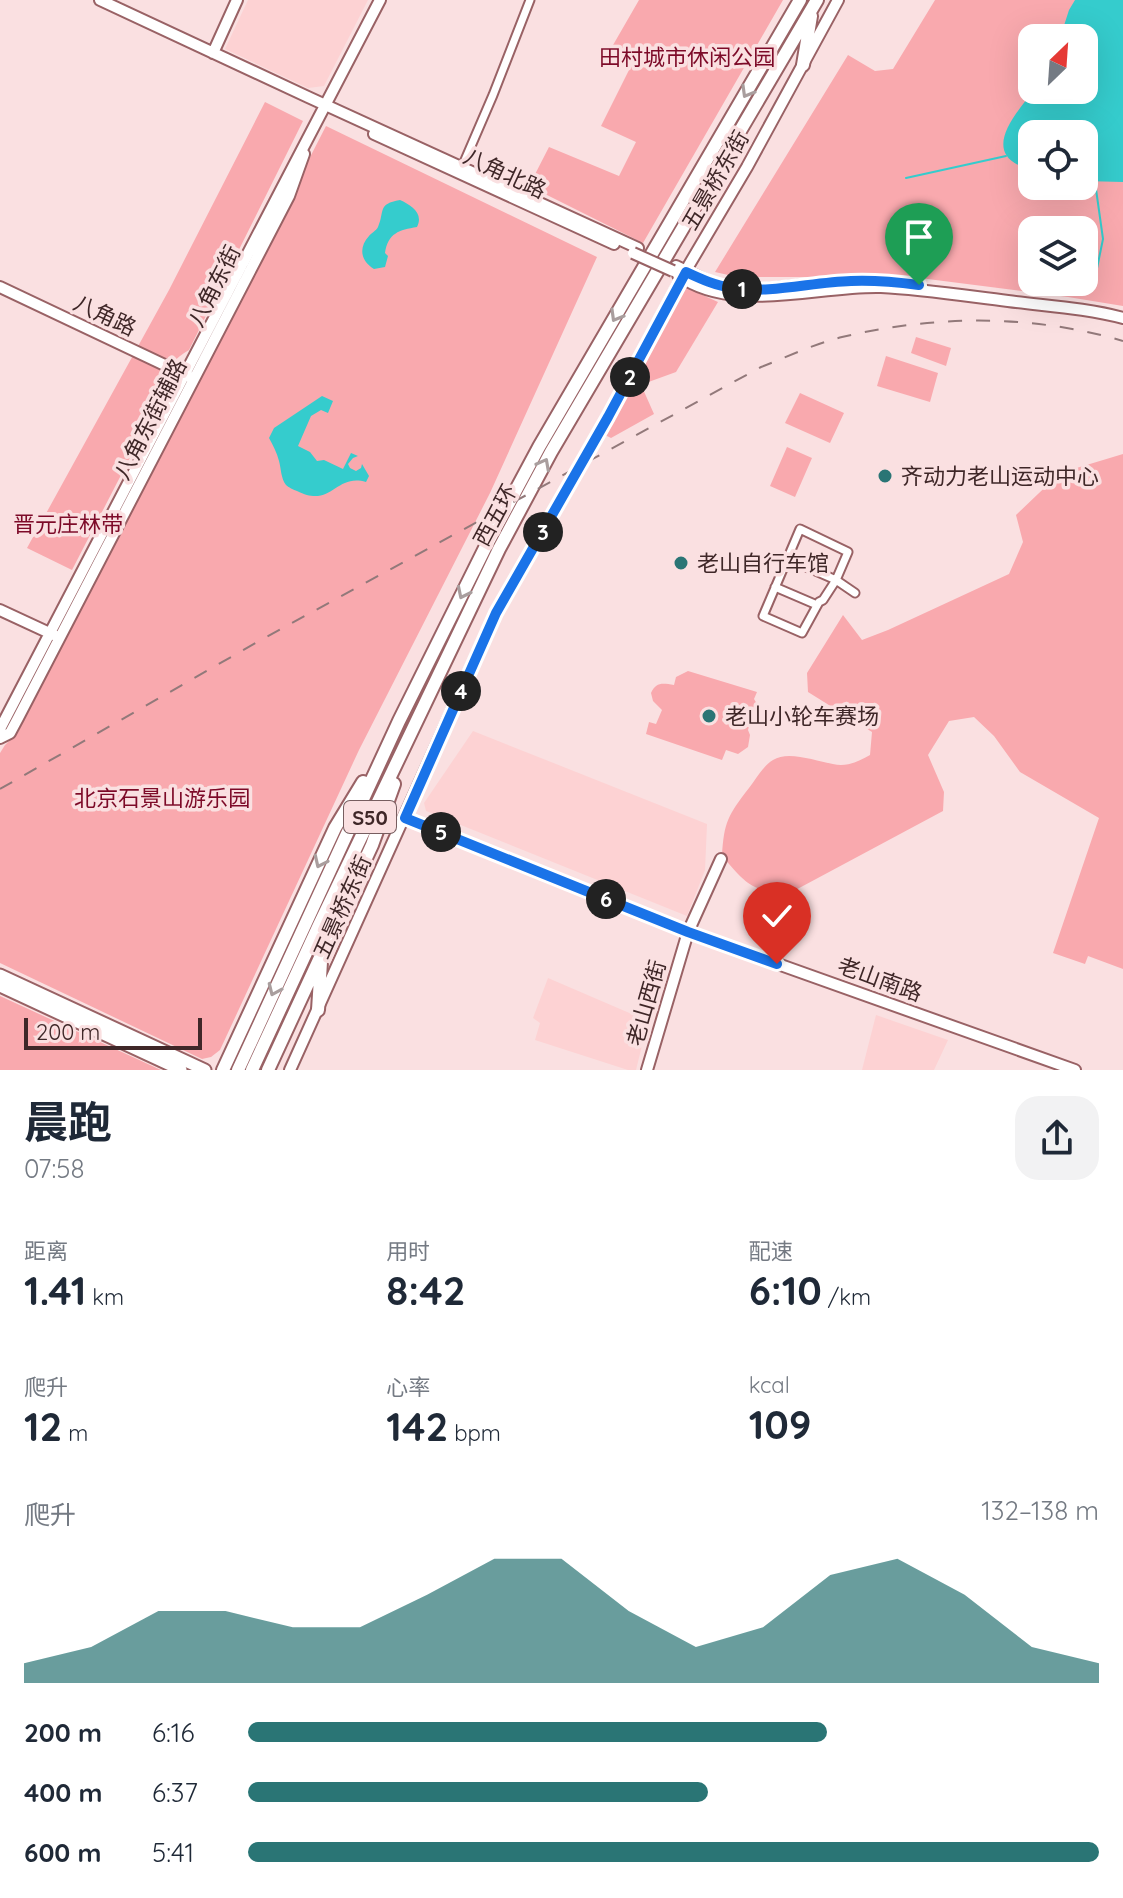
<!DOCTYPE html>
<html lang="zh">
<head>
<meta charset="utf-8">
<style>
	body { margin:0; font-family:Quicksand,"Noto Sans SC",sans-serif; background:#f2f2f3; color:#1f2937; height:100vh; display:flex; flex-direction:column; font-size:30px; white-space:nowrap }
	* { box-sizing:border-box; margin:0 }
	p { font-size:26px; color:#747a83 }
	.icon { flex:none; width:44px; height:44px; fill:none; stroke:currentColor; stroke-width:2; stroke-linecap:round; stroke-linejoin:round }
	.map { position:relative; height:1070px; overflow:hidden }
	.drawer { display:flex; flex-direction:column; background:#fff; flex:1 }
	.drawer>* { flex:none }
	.needle { width:52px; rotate:25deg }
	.fabs { position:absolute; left:1018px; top:24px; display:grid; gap:16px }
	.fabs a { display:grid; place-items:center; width:80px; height:80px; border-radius:16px; background:#fff; box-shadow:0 8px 32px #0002; font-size:40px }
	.scale { position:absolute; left:24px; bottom:20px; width:178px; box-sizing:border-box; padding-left:8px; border:4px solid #3f2728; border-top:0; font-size:22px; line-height:28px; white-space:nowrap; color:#3f2728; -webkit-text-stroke:6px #fae0e1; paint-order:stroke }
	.pin { position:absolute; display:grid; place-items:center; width:68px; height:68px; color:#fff; margin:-82px -34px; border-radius:50% 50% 50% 0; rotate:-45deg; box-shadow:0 0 8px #0007 }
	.pin .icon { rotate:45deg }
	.km { position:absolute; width:40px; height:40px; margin:-20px; border-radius:50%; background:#222; color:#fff; font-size:22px; line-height:40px; text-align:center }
	.round { display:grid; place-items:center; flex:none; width:84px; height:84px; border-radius:24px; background:#f2f2f3 }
	.headline { display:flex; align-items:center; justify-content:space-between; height:136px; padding:0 24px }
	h1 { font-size:44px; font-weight:700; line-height:60px }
	.figures { display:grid; grid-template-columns:repeat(3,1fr); gap:12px; height:136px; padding:8px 24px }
	.figures div { display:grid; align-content:center }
	.figures b { font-size:40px; font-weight:700 }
	.figures small { font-size:22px; font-weight:400 }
	.figures p { font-size:22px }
	.chart { height:224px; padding:16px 24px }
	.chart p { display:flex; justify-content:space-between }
	.chart svg { width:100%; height:144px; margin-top:8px; fill:#2a7575; opacity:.7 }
	ul { padding:0 24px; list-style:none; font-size:26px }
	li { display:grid; grid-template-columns:128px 96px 1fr; align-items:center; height:60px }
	li i { height:20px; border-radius:10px; background:#2a7575 }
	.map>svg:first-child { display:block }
	.built { fill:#fdd2d3 }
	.green { fill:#f9a9ae; fill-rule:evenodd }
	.water { fill:#35cccd }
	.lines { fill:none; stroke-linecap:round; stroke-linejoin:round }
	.stream { stroke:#35cccd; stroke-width:2 }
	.street-casing { stroke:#996265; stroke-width:11 }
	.secondary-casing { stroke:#996265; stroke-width:14 }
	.primary-casing { stroke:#996265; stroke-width:15 }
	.highway-casing { stroke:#996265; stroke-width:16 }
	.street { stroke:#fff; stroke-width:7 }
	.secondary { stroke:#fff; stroke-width:10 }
	.primary { stroke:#fff; stroke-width:11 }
	.highway { stroke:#fff; stroke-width:12 }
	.rail { stroke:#92797a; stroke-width:2; stroke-dasharray:14 14; stroke-linecap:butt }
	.secondary-bridge-casing { stroke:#996265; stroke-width:14; stroke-linecap:butt }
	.secondary-bridge { stroke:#fff; stroke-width:10 }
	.oneway { stroke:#a99e9e }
	.route-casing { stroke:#fff; stroke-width:16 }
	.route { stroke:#1a73e8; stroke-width:10 }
	.poi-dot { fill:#2a7575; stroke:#fae0e1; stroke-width:3 }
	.labels { text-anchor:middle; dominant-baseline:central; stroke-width:7; stroke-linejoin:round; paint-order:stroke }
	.shield { fill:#fae0e1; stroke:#775e60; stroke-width:2 }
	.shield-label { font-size:20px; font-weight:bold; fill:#3f2728 }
	.park-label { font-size:22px; fill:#7d0a28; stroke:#fae0e1 }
	.street-label { font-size:22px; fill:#3f2728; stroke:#fae0e1 }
	.poi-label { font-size:22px; fill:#3f2728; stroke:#fae0e1; text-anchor:start }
</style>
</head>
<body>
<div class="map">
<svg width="1123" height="1070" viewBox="0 0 1123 1070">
	<rect width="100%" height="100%" fill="#fae0e1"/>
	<path class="built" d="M248,0H368L324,86L308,88L225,49Z
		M473,731L707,824L705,870L687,916L426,811L424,803Z
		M548,978L648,1021L636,1070H628L535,1040L540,1023L533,1018Z
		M876,1015L948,1040L934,1070H862Z"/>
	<path class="green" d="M639,0H783L643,243L529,186L549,147L619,176L636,142L601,126L632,64L609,52Z
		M935,0H1123V306L1068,297L912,277H737L715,272L848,55L875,71L893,69ZM1032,38H1084V90H1032ZM1032,134H1084V186H1032ZM1032,230H1084V282H1032Z
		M265,102L303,121L189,350C174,359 163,370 166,388L72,570L27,548L169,290Z
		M326,126L597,257L490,493L359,750L220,1050L211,1057L202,1059L0,963V753L5,745L18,732L94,578Z
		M685,287L718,302L676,372L643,384L642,387L654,414L611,438L605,435Z
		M916,337L951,348L946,366L911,353Z
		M886,356L938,373L930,402L877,386Z
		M800,393L844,413L830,443L785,423Z
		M787,447L812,458L795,497L770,486Z
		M1123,454V969L1088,956L1085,964L1053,953L1099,818L1020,772L994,736L974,717L949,721L928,755L944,792L943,811L788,894C749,890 747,884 722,856C724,822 728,815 749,788C756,779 763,766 773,760C790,749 822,764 841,765C851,765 861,760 870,755L872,732L808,692L807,673L843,615L862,640L888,630L1009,574L1023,542L1016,515L1060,473Z
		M688,671L757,692L754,699L760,709L756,722L750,723L748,730L750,735L748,747L738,754L726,750L722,760L646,734L649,722L656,724L662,710L653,701L651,693C656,682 662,683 674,685L676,677Z
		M0,996L161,1070H0Z"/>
	<path class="water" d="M1075,0H1123V182L1084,181V134H1032V170C978,156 1013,117 1034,90H1084V38H1060L1069,10Z
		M400,200C411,205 424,213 417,227C399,230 388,233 385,253L388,256L385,267L374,269C361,261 358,248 369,236C371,233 376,231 378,227C385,211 377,204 400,200Z
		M322,396L333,401L328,413L321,410L311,416L298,446L310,452L317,461L324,460L343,469L351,453L358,456L353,458L348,464L350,468L356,471L361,468L362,464L369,476L366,482C335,473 332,509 297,491C294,490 288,487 286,485C281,479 281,468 279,461C277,453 273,445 269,438L274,428Z"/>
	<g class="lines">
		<path class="stream" d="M906,178L1006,156
			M1094,283L1103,239L1095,182"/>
		<g class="street-casing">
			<path id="street" d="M462,167L493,95L530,0
				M788,559L836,580L823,600L819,602L802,633L763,616L800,529L848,552L836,580L855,593
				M775,587L817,605"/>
		</g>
		<g class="secondary-casing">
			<path id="secondary" d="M100,0L308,97L638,248
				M213,53L237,0
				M374,134L614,244
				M676,266L716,285
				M678,275C732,315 818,285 881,287C922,289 967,296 1008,301C1046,306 1086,308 1123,318
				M0,287L190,377
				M735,289L757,290L835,282
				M0,610L56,636
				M0,729L380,0
				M0,738L10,733L18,718L289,196L304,154
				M405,818L688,932L1075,1070
				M290,1070L496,613L608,417L689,265L747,167L838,0
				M647,1070L688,932L721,859"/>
		</g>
		<g class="primary-casing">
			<path id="primary" d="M0,975L205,1070
				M0,986L181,1070"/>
		</g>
		<g class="highway-casing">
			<path id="highway" d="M803,65L811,16
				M318,1010L321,962
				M223,1070L335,828L363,782
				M238,1070L399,721L487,544L539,447L800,0
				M252,1070L319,925L499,549L551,452L817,0
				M268,1070L372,845L394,784"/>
		</g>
		<use href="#street" class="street"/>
		<use href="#secondary" class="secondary"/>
		<use href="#primary" class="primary"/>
		<use href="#highway" class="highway"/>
		<path class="rail" d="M0,789L259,641L761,367C787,357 814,344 842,337C935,315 1031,314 1123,341"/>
		<g class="secondary-bridge-casing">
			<path id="secondary-bridge" d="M633,253L673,271"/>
		</g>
		<use href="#secondary-bridge" class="secondary-bridge"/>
	</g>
	<defs><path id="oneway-chevron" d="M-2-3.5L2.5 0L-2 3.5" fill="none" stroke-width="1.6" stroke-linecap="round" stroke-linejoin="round" transform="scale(2)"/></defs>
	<g class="oneway">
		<use href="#oneway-chevron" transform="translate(747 92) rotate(120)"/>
		<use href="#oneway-chevron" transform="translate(616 316) rotate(120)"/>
		<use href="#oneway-chevron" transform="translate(544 464) rotate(-62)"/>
		<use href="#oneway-chevron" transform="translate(463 593) rotate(116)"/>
		<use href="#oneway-chevron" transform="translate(320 862) rotate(115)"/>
		<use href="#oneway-chevron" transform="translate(274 990) rotate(114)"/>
	</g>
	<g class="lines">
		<g class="route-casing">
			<path id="route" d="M777,964L688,932L405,818L496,613L608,417L686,272C701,279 716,286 733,288C771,294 812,282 851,281C874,280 896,282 919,285"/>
		</g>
		<use href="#route" class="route"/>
	</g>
	<g class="poi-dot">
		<circle cx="885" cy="476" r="8"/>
		<circle cx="681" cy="563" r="8"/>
		<circle cx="709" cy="716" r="8"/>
	</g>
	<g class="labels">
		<rect class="shield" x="344" y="801" width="52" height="32" rx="6"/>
		<g class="shield-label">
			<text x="370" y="817">S50</text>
		</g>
		<g class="park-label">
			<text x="687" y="57">田村城市休闲公园</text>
			<text x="68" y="524">晋元庄林带</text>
			<text x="162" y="798">北京石景山游乐园</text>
		</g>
		<g class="street-label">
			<text transform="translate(505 173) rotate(25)">八角北路</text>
			<text transform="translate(715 180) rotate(-60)">五景桥东街</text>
			<text transform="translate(214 286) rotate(-63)">八角东街</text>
			<text transform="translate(105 315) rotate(25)">八角路</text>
			<text transform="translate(150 419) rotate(-63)">八角东街辅路</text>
			<text transform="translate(495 515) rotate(-62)">西五环</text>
			<text transform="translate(342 907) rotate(-66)">五景桥东街</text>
			<text transform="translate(880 979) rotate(20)">老山南路</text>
			<text transform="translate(646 1003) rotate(-74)">老山西街</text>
		</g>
		<g class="poi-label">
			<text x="901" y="476">齐动力老山运动中心</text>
			<text x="697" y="563">老山自行车馆</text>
			<text x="725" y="716">老山小轮车赛场</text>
		</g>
	</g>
</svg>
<div class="fabs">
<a><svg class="needle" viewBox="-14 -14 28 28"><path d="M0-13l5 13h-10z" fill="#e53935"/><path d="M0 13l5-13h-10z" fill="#747a83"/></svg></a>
<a><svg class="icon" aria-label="locate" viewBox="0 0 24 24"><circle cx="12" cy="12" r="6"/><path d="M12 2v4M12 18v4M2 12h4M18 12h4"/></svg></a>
<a><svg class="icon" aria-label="layers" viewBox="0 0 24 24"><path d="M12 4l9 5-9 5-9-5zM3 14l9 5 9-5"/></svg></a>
</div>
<div class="scale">200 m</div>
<div class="pin" style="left:919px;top:285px;background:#1e9e55"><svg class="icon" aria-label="arrive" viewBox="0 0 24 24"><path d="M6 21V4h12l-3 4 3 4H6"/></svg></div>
<div class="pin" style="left:777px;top:964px;background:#d93025"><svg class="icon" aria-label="check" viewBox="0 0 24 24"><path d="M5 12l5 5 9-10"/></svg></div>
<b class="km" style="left:742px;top:289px">1</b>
<b class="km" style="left:630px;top:377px">2</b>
<b class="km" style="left:543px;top:532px">3</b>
<b class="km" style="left:461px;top:691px">4</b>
<b class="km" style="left:441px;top:832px">5</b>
<b class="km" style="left:606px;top:899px">6</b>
</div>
<section class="drawer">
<div class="headline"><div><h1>晨跑</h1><p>07:58</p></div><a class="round"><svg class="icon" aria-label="share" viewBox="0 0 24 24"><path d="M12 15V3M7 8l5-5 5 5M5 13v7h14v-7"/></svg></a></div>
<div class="figures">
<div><p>距离</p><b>1.41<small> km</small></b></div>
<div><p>用时</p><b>8:42</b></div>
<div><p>配速</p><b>6:10<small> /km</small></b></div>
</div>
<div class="figures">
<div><p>爬升</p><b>12<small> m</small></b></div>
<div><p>心率</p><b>142<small> bpm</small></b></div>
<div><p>kcal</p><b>109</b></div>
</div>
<div class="chart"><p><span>爬升</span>132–138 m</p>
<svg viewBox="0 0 160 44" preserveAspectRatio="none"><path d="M0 44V38L10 33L20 22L30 22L40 27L50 27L60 17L70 6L80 6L90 22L100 33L110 27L120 11L130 6L140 17L150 33L160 38V44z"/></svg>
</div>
<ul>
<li><b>200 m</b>6:16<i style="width:68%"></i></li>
<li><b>400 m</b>6:37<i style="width:54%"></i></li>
<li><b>600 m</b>5:41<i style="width:100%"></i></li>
</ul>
</section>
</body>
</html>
